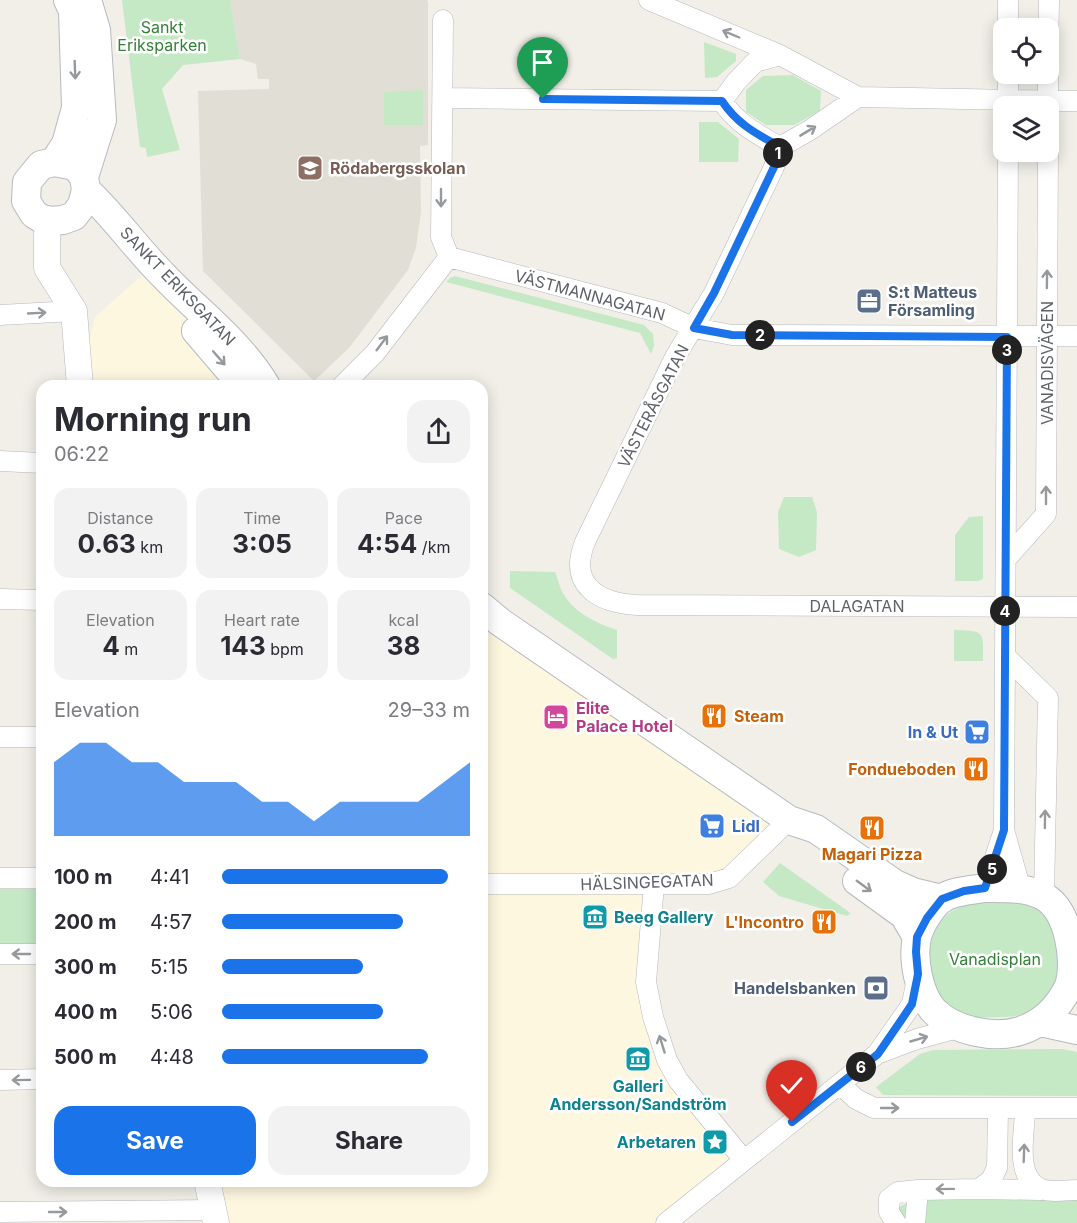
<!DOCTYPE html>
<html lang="en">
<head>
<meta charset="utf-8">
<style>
	body { margin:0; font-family:Inter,sans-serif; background:#f2f2f3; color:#2b2b33; height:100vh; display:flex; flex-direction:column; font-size:22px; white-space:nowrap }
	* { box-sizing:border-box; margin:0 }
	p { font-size:20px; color:#7c7c81 }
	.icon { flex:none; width:33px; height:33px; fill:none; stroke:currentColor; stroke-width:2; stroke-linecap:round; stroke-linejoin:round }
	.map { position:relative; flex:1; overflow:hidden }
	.side { position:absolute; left:36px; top:380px; width:452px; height:807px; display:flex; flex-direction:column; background:#fff; border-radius:18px; box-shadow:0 3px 15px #0003 }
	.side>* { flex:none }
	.fabs { position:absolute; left:993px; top:18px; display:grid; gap:12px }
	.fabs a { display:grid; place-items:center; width:66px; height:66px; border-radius:12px; background:#fff; box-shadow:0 3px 15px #0003; font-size:30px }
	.pin { position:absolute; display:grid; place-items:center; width:51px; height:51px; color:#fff; margin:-62px -26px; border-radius:50% 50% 50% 0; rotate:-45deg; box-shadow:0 0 6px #0007 }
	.pin .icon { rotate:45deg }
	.km { position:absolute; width:30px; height:30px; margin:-15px; border-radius:50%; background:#222; color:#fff; font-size:16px; line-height:30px; text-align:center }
	.round { display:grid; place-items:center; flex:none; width:63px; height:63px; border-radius:18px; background:#f2f2f3 }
	.head { display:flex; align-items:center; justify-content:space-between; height:102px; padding:0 18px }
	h1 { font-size:33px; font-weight:700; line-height:45px }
	.metrics { display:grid; grid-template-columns:repeat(3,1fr); gap:9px; height:102px; padding:6px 18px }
	.metrics div { display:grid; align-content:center; border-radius:15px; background:#f2f2f3; text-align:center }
	.metrics b { font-size:26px; font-weight:700 }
	.metrics small { font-size:16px; font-weight:400 }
	.metrics p { font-size:16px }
	.chart { height:168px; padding:12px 18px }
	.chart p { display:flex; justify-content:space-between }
	.chart svg { width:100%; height:108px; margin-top:6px; fill:#1a73e8; opacity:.7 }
	.action { display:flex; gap:12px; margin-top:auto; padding:12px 18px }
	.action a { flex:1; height:69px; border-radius:18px; background:#1a73e8; color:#fff; font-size:24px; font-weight:700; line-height:69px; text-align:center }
	.action a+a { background:#f2f2f3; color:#2b2b33 }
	ul { padding:0 18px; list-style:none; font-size:20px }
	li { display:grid; grid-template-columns:96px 72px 1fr; align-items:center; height:45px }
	li i { height:15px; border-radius:8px; background:#1a73e8 }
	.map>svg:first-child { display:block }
	.commercial { fill:#fef7e0 }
	.education { fill:#e1ded6 }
	.green { fill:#c5e8c5 }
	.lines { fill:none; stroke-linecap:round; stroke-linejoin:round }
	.minor-casing { stroke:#b5b8bc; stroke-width:21 }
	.tertiary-casing { stroke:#b5b8bc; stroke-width:27 }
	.secondary-casing { stroke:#b6babf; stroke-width:30 }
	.minor { stroke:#fff; stroke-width:20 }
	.tertiary { stroke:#fff; stroke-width:26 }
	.secondary { stroke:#fff; stroke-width:28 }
	.oneway { stroke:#979a9d }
	.route-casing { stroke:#fff; stroke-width:12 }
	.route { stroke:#1a73e8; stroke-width:8 }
	.labels { text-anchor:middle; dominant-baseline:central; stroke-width:5; stroke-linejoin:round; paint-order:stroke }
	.park-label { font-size:16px; fill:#348238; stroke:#fff }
	.education-label { font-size:16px; font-weight:bold; fill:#785e54; stroke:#fff; text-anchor:start }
	.street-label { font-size:16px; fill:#5f6368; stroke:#fff }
	.service-label { font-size:16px; font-weight:bold; fill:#4e5e75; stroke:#fff; text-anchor:start }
	.hotel-label { font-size:16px; font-weight:bold; fill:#b23c85; stroke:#fff; text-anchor:start }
	.food-label { font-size:16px; font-weight:bold; fill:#c56008; stroke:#fff; text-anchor:end }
	.shop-label { font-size:16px; font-weight:bold; fill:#366cbe; stroke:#fff; text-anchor:end }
	.culture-label { font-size:16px; font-weight:bold; fill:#0d838f; stroke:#fff; text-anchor:start }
</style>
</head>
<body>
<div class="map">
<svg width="1077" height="1223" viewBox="0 0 1077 1223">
	<rect width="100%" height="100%" fill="#f1efe8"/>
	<path class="commercial" d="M147,271L257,385H89L86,353L95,317Z
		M482,611L784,821L729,876L653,882L648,986L665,1061L741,1159L663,1223H211L203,1181L482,1180Z"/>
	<path class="education" d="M230,0H427L428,2V145L420,146L421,212L416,248L408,270L349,348L314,381L203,271L198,91L269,89V79H258L256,64L240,59Z"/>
	<path class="green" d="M122,0H230L240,59L183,65L162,89L180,150L147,157L146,148L140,147Z
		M704,42L736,54V61L717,77L705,78Z
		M793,75L821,91L820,111L794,125H766L746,112V90L763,76Z
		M423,90V125H384V92Z
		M699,122H718L739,139L738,162H699Z
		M455,276L644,325L653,334L654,346L651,354L640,333L446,282L450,278Z
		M784,497H812L817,512L816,550L799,557L779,549L778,512Z
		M983,516V579L978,581H955V535L969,517Z
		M510,571L555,572C558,579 560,589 564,595C575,613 598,624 617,630V658L613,659L510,588Z
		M954,630C986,631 983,631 983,661H954Z
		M780,863L849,912L850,914L847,916L779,896L763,882Z
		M0,889H42V948L0,947Z
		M974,902C990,902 1008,899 1024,904C1054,912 1062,948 1057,975C1056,980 1056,988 1053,992C1041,1010 1023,1017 1002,1017C989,1017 974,1019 962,1014C926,1000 920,947 942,920C950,910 962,906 974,902Z
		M1062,1049L1077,1052V1096L883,1095L876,1087L920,1054L933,1050Z
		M915,1199H1077V1223H905L900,1216L899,1207Z"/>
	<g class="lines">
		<g class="minor-casing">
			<path id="minor" d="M649,0L780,55L858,97
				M443,20L441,237L449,257
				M1008,28V0
				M780,55L755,62L736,82L722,101C737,124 757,134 780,147L810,130L858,97L1077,101
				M1048,57L1049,0
				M443,98L722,101
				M1008,106V74
				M1048,106V74
				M780,147L774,167L714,293L675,357L585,542C568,585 598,603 637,605L1077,607
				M1008,152L1004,830L1021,890
				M449,257L662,313L694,328L732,335L1077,336
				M0,315L74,311
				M342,386L375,353L449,257
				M0,461L42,463
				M1006,559L1046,514L1048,152
				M0,599L42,600
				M1005,656L1048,698L1044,896
				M0,737H42
				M0,878H42
				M482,884H709L729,878L789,820
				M654,884L646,982L653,1017L667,1060L678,1080L743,1159
				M985,888L1004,830
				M0,954H42
				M877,1054L917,1039L961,1027
				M0,1080L42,1079
				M840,1084L856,1099L874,1108H1077
				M1025,1109C1025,1133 1014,1175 1039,1188C1048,1193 1067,1190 1077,1190
				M979,1189L1041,1190
				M0,1212L213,1210
				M666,1223L877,1054L912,1004L917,979
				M896,1223L889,1212V1199L898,1192L918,1190L979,1189L991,1180L997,1168L998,1109
				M915,1223L918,1190"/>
		</g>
		<g class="tertiary-casing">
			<path id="tertiary" d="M51,221L47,234V268L74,311L80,386
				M207,1180L216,1223"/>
		</g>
		<g class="secondary-casing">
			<path id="secondary" d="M54,162L66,144L76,108L73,11L68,0
				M84,177L75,166L54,162L41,165L27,182L26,201L34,214L42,219L51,221L63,220L74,216L82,205L86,190L84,177L102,120L96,30L87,0
				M86,190C114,216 136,248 163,275C197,311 240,342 266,386
				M196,331L237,379L246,386
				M482,607L500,622L789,820L816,829L895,884L913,892L942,899
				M857,881L904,915L917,937
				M985,888C1004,888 1026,887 1043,896C1069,910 1077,961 1069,986C1059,1007 1042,1024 1020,1031C993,1039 954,1031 934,1011C919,995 912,959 917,937C920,925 931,907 941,899C952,891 972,890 985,888Z
				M1041,1022L1077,1030"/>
		</g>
		<use href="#minor" class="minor"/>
		<use href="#tertiary" class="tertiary"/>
		<use href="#secondary" class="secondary"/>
	</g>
	<defs><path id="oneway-shaft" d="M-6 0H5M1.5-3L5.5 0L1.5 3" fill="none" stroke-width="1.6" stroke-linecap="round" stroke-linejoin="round" transform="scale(1.5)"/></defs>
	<g class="oneway">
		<use href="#oneway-shaft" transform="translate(731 34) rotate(-157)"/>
		<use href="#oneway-shaft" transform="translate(75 70) rotate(88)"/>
		<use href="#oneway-shaft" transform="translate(808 131) rotate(-31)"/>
		<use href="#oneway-shaft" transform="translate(441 198) rotate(90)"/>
		<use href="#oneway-shaft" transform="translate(1047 279) rotate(-89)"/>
		<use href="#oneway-shaft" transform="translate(37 313) rotate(-3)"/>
		<use href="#oneway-shaft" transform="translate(382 343) rotate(-53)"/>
		<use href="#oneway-shaft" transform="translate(219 358) rotate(49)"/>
		<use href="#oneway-shaft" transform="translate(1046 495) rotate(-90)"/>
		<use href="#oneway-shaft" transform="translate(1045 819) rotate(-89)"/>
		<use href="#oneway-shaft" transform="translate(864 886) rotate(36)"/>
		<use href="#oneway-shaft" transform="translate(21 954) rotate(-180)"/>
		<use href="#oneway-shaft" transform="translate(919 1039) rotate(-16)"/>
		<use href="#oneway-shaft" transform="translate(662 1044) rotate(-107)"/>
		<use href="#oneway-shaft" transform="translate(21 1080) rotate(179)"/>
		<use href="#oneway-shaft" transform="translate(890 1108)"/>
		<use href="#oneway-shaft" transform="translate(1024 1153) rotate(-88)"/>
		<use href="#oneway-shaft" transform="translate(945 1189) rotate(179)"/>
		<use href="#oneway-shaft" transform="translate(58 1212)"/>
	</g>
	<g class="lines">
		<g class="route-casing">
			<path id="route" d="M543,99L722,101C737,124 757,134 780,147L774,167L714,293L694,328L732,335L1007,337L1004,830L985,888L964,891L942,899L927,918L917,937L916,952L918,974L912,1004L902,1019L878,1054L792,1122"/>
		</g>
		<use href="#route" class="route"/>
	</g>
	<defs>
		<g id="school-square" transform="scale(1.35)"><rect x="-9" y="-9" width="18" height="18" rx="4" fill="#8d6e63" stroke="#fff"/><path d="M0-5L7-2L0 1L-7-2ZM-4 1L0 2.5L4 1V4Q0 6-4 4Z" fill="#fff"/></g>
		<g id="office-square" transform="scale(1.35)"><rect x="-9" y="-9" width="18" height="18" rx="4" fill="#5c6f8a" stroke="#fff"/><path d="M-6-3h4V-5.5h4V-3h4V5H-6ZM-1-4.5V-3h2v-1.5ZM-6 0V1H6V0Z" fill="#fff"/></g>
		<g id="restaurant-square" transform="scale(1.35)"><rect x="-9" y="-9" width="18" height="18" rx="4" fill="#e8710a" stroke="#fff"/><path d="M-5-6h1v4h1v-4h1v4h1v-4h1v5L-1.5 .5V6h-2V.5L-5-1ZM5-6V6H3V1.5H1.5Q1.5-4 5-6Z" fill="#fff"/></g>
		<g id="hotel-square" transform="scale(1.35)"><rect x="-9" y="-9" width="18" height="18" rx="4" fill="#d1479c" stroke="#fff"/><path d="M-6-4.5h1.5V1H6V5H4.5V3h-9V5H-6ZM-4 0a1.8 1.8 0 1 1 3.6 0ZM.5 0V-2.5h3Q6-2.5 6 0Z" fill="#fff"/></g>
		<g id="supermarket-square" transform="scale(1.35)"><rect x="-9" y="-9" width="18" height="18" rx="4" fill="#3f7fe0" stroke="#fff"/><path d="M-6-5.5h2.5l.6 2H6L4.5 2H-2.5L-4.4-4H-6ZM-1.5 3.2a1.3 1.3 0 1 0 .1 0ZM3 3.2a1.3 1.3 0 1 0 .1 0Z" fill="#fff"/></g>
		<g id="museum-square" transform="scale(1.35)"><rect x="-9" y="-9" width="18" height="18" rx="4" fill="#0f9aa8" stroke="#fff"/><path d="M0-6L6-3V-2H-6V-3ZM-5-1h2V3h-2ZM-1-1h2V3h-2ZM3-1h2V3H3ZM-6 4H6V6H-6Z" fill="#fff"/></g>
		<g id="bank-square" transform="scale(1.35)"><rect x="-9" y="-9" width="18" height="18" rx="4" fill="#5c6f8a" stroke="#fff"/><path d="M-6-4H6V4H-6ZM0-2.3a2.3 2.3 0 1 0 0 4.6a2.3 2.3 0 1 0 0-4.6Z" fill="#fff"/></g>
		<g id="sight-square" transform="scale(1.35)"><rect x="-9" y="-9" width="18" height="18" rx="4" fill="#0f9aa8" stroke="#fff"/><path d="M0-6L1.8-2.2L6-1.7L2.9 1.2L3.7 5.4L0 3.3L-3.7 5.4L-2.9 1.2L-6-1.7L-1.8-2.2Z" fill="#fff"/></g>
	</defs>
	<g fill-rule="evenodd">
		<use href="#school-square" x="310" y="168"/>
		<use href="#office-square" x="869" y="301"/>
		<use href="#restaurant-square" x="714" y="716"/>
		<use href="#hotel-square" x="556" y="717"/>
		<use href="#supermarket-square" x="977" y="732"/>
		<use href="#restaurant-square" x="976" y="769"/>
		<use href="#supermarket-square" x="712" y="826"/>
		<use href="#restaurant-square" x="872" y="828"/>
		<use href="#museum-square" x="595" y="917"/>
		<use href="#restaurant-square" x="824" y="922"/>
		<use href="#bank-square" x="876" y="988"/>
		<use href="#museum-square" x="638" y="1059"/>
		<use href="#sight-square" x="715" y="1142"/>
	</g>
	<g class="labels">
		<g class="park-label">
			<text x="162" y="27">Sankt<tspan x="162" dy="18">Eriksparken</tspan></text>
			<text x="995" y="959">Vanadisplan</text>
		</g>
		<g class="education-label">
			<text x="330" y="168">Rödabergsskolan</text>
		</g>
		<g class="street-label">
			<text transform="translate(178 286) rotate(46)">SANKT ERIKSGATAN</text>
			<text transform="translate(590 295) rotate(15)">VÄSTMANNAGATAN</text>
			<text transform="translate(1047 363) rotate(-90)">VANADISVÄGEN</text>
			<text transform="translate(653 406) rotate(-63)">VÄSTERÅSGATAN</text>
			<text x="857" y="606">DALAGATAN</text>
			<text transform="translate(647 882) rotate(-2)">HÄLSINGEGATAN</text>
		</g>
		<g class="service-label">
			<text x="888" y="292">S:t Matteus<tspan x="888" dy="18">Församling</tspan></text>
			<text x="856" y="988" text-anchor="end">Handelsbanken</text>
		</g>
		<g class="hotel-label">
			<text x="576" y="708">Elite<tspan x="576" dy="18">Palace Hotel</tspan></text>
		</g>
		<g class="food-label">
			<text x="734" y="716" text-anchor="start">Steam</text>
			<text x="956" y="769">Fondueboden</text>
			<text x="872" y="854" text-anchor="middle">Magari Pizza</text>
			<text x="804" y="922">L'Incontro</text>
		</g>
		<g class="shop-label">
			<text x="958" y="732">In &amp; Ut</text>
			<text x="732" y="826" text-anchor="start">Lidl</text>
		</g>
		<g class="culture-label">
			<text x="614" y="917">Beeg Gallery</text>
			<text x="638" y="1086" text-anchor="middle">Galleri<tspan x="638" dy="18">Andersson/Sandström</tspan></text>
			<text x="696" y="1142" text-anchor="end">Arbetaren</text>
		</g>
	</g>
</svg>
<div class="fabs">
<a><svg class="icon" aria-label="locate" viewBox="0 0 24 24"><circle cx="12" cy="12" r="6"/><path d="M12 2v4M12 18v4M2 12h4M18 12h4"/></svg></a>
<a><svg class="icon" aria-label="layers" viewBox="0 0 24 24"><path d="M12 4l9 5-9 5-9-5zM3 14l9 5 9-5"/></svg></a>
</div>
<div class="pin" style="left:543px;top:99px;background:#1e9e55"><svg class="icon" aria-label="arrive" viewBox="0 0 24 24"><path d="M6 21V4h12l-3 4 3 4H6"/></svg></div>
<div class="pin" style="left:792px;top:1122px;background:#d93025"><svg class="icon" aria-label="check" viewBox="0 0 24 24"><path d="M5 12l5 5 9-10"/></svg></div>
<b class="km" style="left:778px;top:153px">1</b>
<b class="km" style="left:760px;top:335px">2</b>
<b class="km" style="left:1007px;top:350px">3</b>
<b class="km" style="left:1005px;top:611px">4</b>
<b class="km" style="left:992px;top:869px">5</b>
<b class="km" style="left:861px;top:1067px">6</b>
<section class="side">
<div class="head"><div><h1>Morning run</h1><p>06:22</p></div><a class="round"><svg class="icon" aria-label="share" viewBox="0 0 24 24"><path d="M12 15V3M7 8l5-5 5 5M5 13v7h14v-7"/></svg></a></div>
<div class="metrics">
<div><p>Distance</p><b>0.63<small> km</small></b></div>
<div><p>Time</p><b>3:05</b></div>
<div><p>Pace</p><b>4:54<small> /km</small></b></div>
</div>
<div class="metrics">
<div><p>Elevation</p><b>4<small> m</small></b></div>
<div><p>Heart rate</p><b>143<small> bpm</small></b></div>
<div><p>kcal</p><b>38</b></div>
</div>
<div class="chart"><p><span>Elevation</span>29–33 m</p>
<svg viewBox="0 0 160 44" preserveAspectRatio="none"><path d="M0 44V14L10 6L20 6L30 14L40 14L50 22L60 22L70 22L80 30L90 30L100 38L110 30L120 30L130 30L140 30L150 22L160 14V44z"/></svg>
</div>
<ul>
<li><b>100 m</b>4:41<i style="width:91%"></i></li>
<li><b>200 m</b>4:57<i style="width:73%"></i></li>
<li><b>300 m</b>5:15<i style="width:57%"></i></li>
<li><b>400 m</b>5:06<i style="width:65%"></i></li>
<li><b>500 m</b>4:48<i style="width:83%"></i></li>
</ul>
<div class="action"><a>Save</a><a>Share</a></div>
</section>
</div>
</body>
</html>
